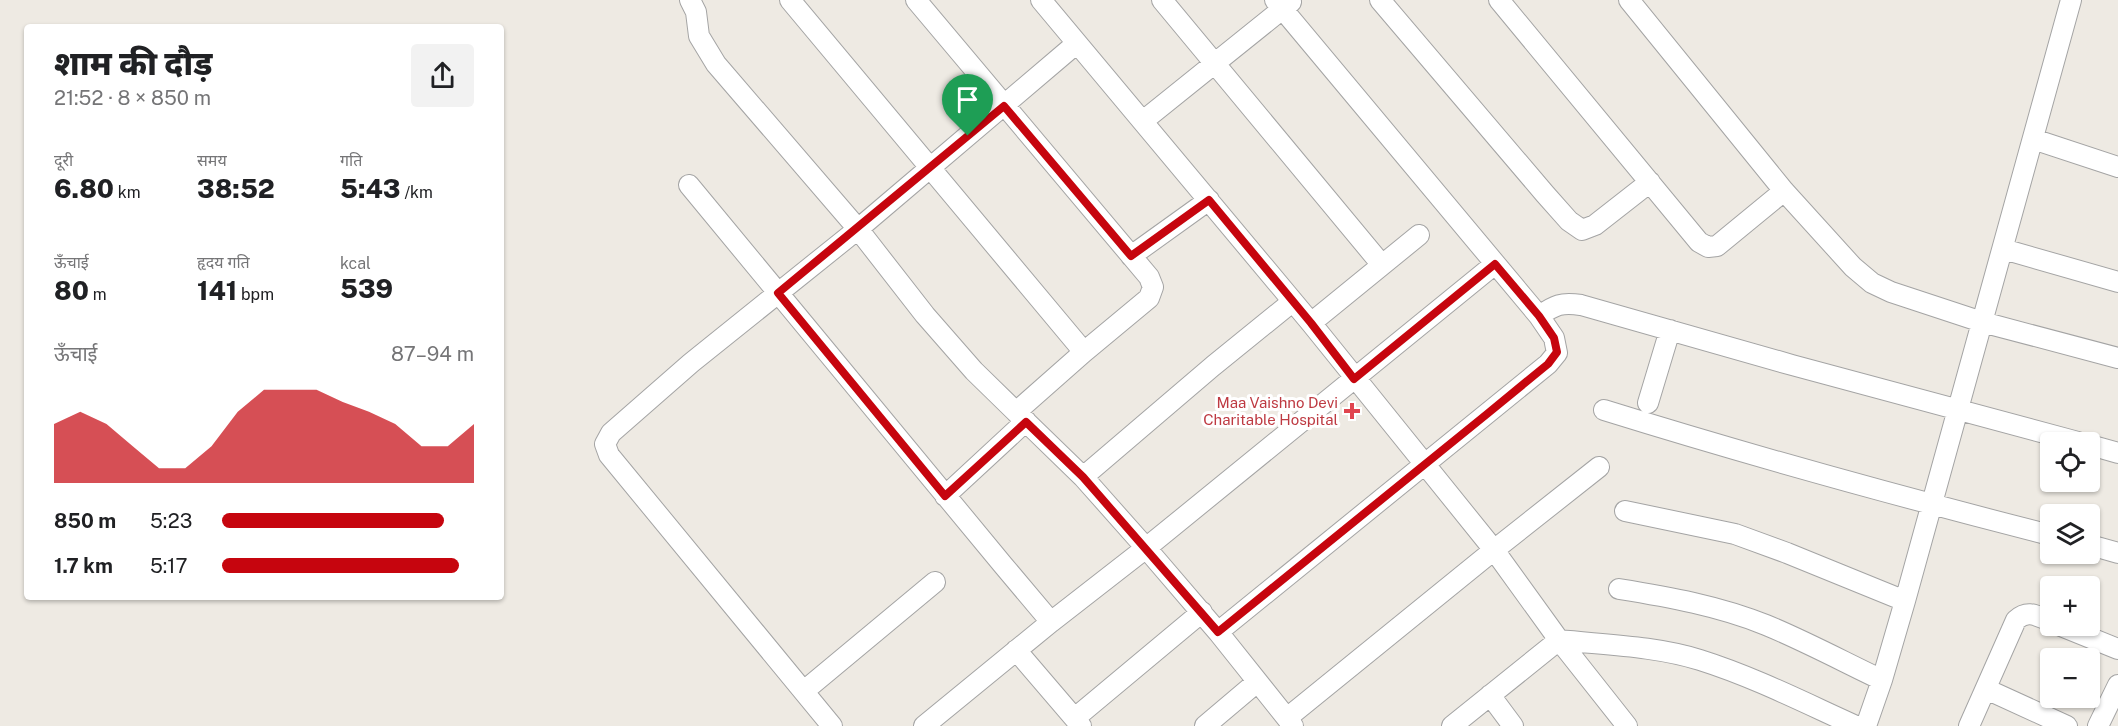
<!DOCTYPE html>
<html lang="hi">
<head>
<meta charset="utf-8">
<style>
	body { margin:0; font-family:"Public Sans","Noto Sans Devanagari",sans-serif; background:#f2f2f2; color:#202124; height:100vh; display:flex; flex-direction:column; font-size:22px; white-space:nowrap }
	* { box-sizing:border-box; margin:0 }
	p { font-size:20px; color:#757577 }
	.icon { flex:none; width:33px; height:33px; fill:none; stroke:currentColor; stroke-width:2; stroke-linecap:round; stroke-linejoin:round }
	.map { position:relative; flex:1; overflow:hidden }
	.panel { position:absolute; left:24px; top:24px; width:480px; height:576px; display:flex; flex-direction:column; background:#fff; border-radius:6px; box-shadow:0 2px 4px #0004 }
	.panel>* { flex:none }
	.buttons { position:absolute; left:2040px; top:432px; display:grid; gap:12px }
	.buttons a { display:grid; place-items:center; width:60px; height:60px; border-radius:6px; background:#fff; box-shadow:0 2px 4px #0004; font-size:30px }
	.pin { position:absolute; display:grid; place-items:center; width:51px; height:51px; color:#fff; margin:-62px -26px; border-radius:50% 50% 50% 0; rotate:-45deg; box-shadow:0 0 6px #0007 }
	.pin .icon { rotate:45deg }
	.round { display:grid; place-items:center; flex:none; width:63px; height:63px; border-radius:6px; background:#f2f2f2 }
	.summary { display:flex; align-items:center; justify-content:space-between; height:102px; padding:0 30px }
	h1 { font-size:33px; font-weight:800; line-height:45px }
	.figures { display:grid; grid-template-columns:repeat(3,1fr); gap:9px; height:102px; padding:6px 30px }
	.figures div { display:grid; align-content:center }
	.figures b { font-size:26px; font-weight:800 }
	.figures small { font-size:16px; font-weight:400 }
	.figures p { font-size:16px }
	.chart { height:168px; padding:12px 30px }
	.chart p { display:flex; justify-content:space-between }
	.chart svg { width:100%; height:108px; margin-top:6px; fill:#c6050e; opacity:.7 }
	ul { padding:0 30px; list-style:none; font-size:20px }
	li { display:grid; grid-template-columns:96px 72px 1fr; align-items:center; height:45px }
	li i { height:15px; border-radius:8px; background:#c6050e }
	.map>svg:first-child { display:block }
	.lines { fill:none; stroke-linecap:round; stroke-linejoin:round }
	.street-casing { stroke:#a4a4a4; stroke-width:22 }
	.street { stroke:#fff; stroke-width:20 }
	.route-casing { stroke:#fff; stroke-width:12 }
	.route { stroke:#c6050e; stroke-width:8 }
	.health-dot { fill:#e0444e; stroke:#fff; stroke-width:2 }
	.labels { text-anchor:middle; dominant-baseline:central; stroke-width:6; stroke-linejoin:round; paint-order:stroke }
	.health-label { font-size:15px; fill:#be3a42; stroke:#fff; text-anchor:end }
</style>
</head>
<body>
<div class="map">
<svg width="2118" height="726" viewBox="0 0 2118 726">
	<rect width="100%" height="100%" fill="#eeeae3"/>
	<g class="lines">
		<g class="street-casing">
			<path id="street" d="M690,0L696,12L699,36L716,64L858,229L925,315L974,371L1016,412
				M790,0L1084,352L1016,412L1083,477L1146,548L1218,632L1293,726
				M916,0L1149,277L1153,287L1149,298L1084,352
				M1041,0L1311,323L1494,550L1559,640L1627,726
				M1162,0L1382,265
				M1380,0L1545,194L1569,221L1582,230L1595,225L1650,182
				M1499,0L1699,242L1708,247L1717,246L1784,191
				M1629,0L1784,191L1853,267L1872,283L1891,292L1982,322L2118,358
				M1143,121L1291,2
				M2033,139L2118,167
				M689,185L1003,565L1051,622
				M2003,249L2118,282
				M1131,256L1209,200
				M1539,316C1555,305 1561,302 1581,305L1792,365L2078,442
				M1311,323L1419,235
				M1648,403L1670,330
				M1604,410C1752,456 1901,497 2050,535
				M2090,445L2118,453
				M1083,477L1213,366L1292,302
				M945,496L1026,421
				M1625,511L1735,534L1787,553L1905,601
				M2090,545L2118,553
				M1619,589C1669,597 1719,606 1766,625C1805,641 1844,662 1882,680
				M2061,626L2118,649
				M1218,632L1548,364L1557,353L1554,338L1539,316L1275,0
				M1016,650L1081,726
				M1986,689L2067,726
				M804,691L935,582
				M1490,695L1513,726
				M1075,718L1202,612
				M1287,718L1494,550L1599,467
				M832,726L609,455L605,444L611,433L691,363L858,229L1077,43
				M924,726L1051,622L1146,548L1495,264
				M1205,726L1257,682
				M1452,726L1559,640C1606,645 1655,646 1700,660C1754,677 1805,703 1856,726
				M1866,726L1882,680L1905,601L2071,0
				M1969,726L2016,620C2028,609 2037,616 2050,621
				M2098,726L2118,685"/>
		</g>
		<use href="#street" class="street"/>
	</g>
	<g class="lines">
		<g class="route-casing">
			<path id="route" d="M1004,106L1131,256L1209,200L1311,323L1354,379L1495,264L1539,316L1554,338L1557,352L1548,364L1487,414L1218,632L1083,477L1026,422L945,496L778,293Z"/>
		</g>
		<use href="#route" class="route"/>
	</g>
	<path class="health-dot" d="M1349 402h6v6h6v6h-6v6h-6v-6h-6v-6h6z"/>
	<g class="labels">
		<g class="health-label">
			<text x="1338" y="402">Maa Vaishno Devi<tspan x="1338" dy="17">Charitable Hospital</tspan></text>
		</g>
	</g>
</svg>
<div class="buttons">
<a><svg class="icon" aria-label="locate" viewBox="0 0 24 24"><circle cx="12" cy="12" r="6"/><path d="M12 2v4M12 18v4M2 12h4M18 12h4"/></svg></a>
<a><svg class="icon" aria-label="layers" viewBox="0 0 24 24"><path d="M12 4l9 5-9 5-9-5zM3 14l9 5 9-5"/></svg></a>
<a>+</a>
<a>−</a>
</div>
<div class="pin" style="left:968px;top:136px;background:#1e9e55"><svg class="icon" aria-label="arrive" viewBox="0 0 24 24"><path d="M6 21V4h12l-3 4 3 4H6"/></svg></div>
<section class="panel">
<div class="summary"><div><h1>शाम की दौड़</h1><p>21:52 · 8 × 850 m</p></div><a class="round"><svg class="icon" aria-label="share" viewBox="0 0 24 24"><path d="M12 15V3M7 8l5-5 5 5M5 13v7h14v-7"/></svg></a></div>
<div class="figures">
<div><p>दूरी</p><b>6.80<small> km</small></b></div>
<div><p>समय</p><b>38:52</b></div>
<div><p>गति</p><b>5:43<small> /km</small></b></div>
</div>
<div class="figures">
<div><p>ऊँचाई</p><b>80<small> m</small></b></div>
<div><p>हृदय गति</p><b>141<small> bpm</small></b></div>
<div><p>kcal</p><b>539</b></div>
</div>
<div class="chart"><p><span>ऊँचाई</span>87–94 m</p>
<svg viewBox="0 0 160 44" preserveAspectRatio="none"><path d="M0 44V20L10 15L20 20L30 29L40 38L50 38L60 29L70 15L80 6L90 6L100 6L110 11L120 15L130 20L140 29L150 29L160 20V44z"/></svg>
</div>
<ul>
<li><b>850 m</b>5:23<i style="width:88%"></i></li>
<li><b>1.7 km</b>5:17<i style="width:94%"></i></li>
</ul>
</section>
</div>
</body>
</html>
